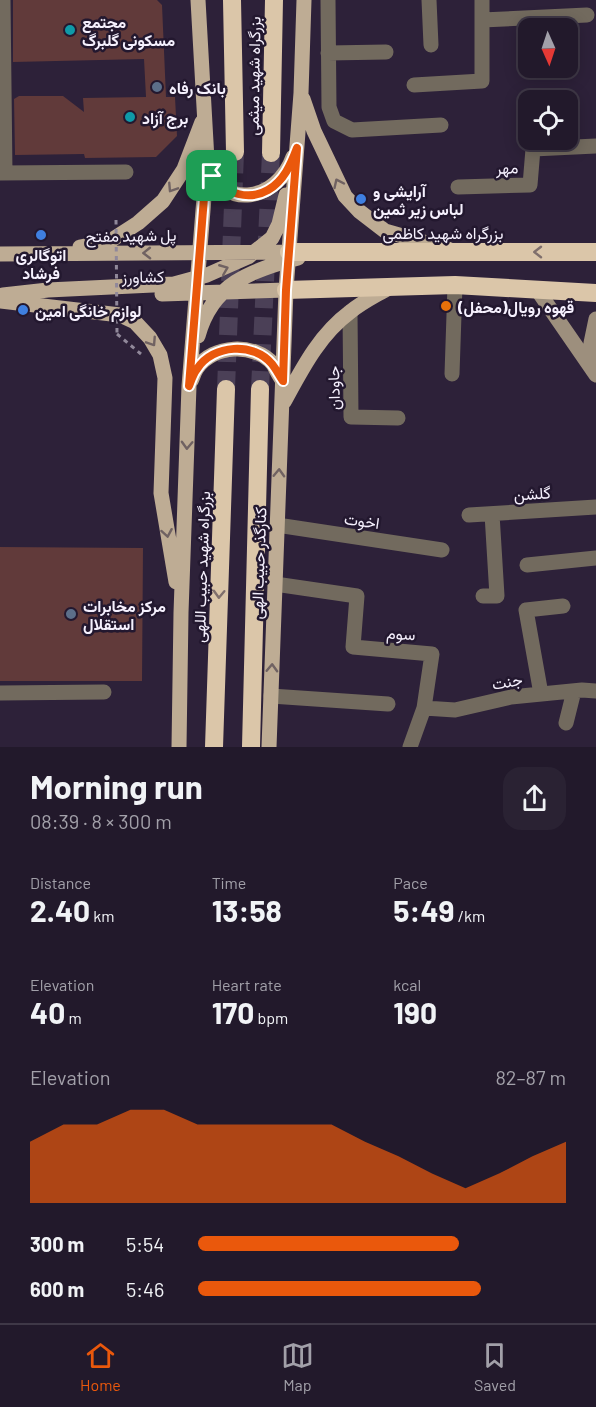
<!DOCTYPE html>
<html lang="en">
<head>
<meta charset="utf-8">
<style>
	body { margin:0; font-family:Barlow,Vazirmatn,sans-serif; background:#2a2233; color:#f1f3f6; height:100vh; display:flex; flex-direction:column; font-size:22px; white-space:nowrap }
	* { box-sizing:border-box; margin:0 }
	p { font-size:20px; color:#a2a0a9 }
	.icon { flex:none; width:33px; height:33px; fill:none; stroke:currentColor; stroke-width:2; stroke-linecap:round; stroke-linejoin:round }
	.map { position:relative; height:747px; overflow:hidden }
	.details { display:flex; flex-direction:column; background:#22192b; flex:1 }
	.details>* { flex:none }
	.needle { width:39px; rotate:177deg }
	.controls { position:absolute; left:518px; top:18px; display:grid; gap:12px }
	.controls a { display:grid; place-items:center; width:60px; height:60px; border-radius:12px; background:#22192b; box-shadow:0 3px 15px #0003,0 0 0 2px #3f3847; font-size:30px }
	.pin { position:absolute; display:grid; place-items:center; width:51px; height:51px; color:#fff; margin:-26px; border-radius:12px; box-shadow:0 3px 9px #0006 }
	.round { display:grid; place-items:center; flex:none; width:63px; height:63px; border-radius:18px; background:#2a2233 }
	.summary { display:flex; align-items:center; justify-content:space-between; height:102px; padding:0 30px }
	h1 { font-size:33px; font-weight:700; line-height:45px }
	.stats { display:grid; grid-template-columns:repeat(3,1fr); gap:9px; height:102px; padding:6px 30px }
	.stats div { display:grid; align-content:center }
	.stats b { font-size:30px; font-weight:700 }
	.stats small { font-size:16px; font-weight:400 }
	.stats p { font-size:16px }
	.chart { height:168px; padding:12px 30px }
	.chart p { display:flex; justify-content:space-between }
	.chart svg { width:100%; height:108px; margin-top:6px; fill:#ea580c; opacity:.7 }
	ul { padding:0 30px; list-style:none; font-size:20px }
	li { display:grid; grid-template-columns:96px 72px 1fr; align-items:center; height:45px }
	li i { height:15px; border-radius:8px; background:#ea580c }
	.dock { display:flex; justify-content:space-around; align-items:center; height:84px; border-top:2px solid #3f3847; background:#22192b; font-size:16px; color:#a2a0a9 }
	.dock a { display:grid; justify-items:center; gap:3px }
	.dock .selected { color:#ea580c }
	.map>svg:first-child { display:block }
	.building { fill:#613a3a }
	.lines { fill:none; stroke-linecap:round; stroke-linejoin:round }
	.highway-tunnel { stroke:#4b4057; stroke-width:18; stroke-dasharray:18 9; stroke-linecap:butt }
	.path { stroke:#90889a; stroke-width:3; stroke-dasharray:4.5 4.5; stroke-linecap:butt }
	.street { stroke:#726a5e; stroke-width:15 }
	.secondary { stroke:#9d8f7d; stroke-width:15 }
	.primary { stroke:#beac94; stroke-width:15 }
	.highway { stroke:#dbc6a9; stroke-width:18 }
	.path-bridge { stroke:#90889a; stroke-width:3; stroke-dasharray:4.5 4.5; stroke-linecap:butt }
	.oneway { stroke:#706262 }
	.oneway2 { stroke:#7f6f6c }
	.route-casing { stroke:#fff; stroke-width:12 }
	.route { stroke:#ea580c; stroke-width:8 }
	.culture-dot { fill:#0f9aa8; stroke:#23182f; stroke-width:2 }
	.service-dot { fill:#5c6f8a; stroke:#23182f; stroke-width:2 }
	.shop-dot { fill:#3f7fe0; stroke:#23182f; stroke-width:2 }
	.food-dot { fill:#e8710a; stroke:#23182f; stroke-width:2 }
	.labels { text-anchor:middle; dominant-baseline:central; stroke-width:5; stroke-linejoin:round; paint-order:stroke }
	.poi-label { font-size:16px; font-weight:bold; fill:#f6f1fe; stroke:#23182f; text-anchor:start }
	.street-label { font-size:16px; fill:#f6f1fe; stroke:#23182f }
</style>
</head>
<body>
<div class="map">
<svg width="596" height="747" viewBox="0 0 596 747">
	<rect width="100%" height="100%" fill="#2d2139"/>
	<path class="building" d="M13,0H157L162,5L166,97H175L177,136L156,157L85,158L84,154L15,155L14,99L19,96H63L84,112L83,98L146,97L144,59L13,62Z
		M0,547L143,548L142,681H0Z"/>
	<g class="lines">
		<path class="highway-tunnel" d="M226,389L235,152
			M260,389L271,153"/>
		<path class="path" d="M117,334L141,354"/>
		<path class="street" d="M3,0L5,173
			M328,0L329,107L334,121L352,130L441,125
			M429,0L431,45
			M482,20L587,15
			M328,53L386,52
			M414,85L482,81V0
			M0,173L126,172
			M458,187L530,185L533,149L596,146
			M350,312L351,417L398,418
			M452,374L455,285
			M469,515L596,507
			M277,525L442,550
			M527,565L596,558
			M275,584L357,596L353,647L432,654L424,708L410,747
			M483,596H497L492,514
			M0,693L104,692
			M541,694L526,610L563,606
			M271,696L388,704
			M424,708L455,710L511,697L582,690L596,691
			M566,723L574,691"/>
		<path class="secondary" d="M538,291L596,375
			M593,371L591,343L596,319"/>
		<path class="primary" d="M303,99L314,131L345,196L359,211L385,231L448,249
			M208,162C222,213 278,200 293,157
			M80,247L110,241L138,223L163,201L184,169L202,122
			M0,254L289,252
			M162,294L286,290
			M3,295L48,290L174,284L207,275L248,257L272,238L279,224L286,195
			M0,301L120,315L135,322L150,338L160,355L165,378L161,493L176,582
			M198,336C212,284 250,271 298,258
			M191,381C193,377 194,372 197,368C213,345 254,342 273,364C276,369 279,376 283,381
			M284,402C302,369 319,335 350,312C362,302 377,295 390,287
			M179,747L181,613L189,386L207,160L198,0
			M269,747L286,290L301,93L304,0"/>
		<path class="highway" d="M232,0L235,152
			M271,153L274,0
			M289,252H596
			M286,290L455,285L596,293
			M214,747L226,389
			M251,747L260,389"/>
		<path class="path-bridge" d="M116,220L117,334"/>
	</g>
	<defs><path id="oneway-chevron" d="M-2-3.5L2.5 0L-2 3.5" fill="none" stroke-width="1.6" stroke-linecap="round" stroke-linejoin="round" transform="scale(1.5)"/></defs>
	<g class="oneway">
		<use href="#oneway-chevron" transform="translate(338 183) rotate(-115)"/>
		<use href="#oneway-chevron" transform="translate(172 188) rotate(123)"/>
		<use href="#oneway-chevron" transform="translate(147 253) rotate(179)"/>
		<use href="#oneway-chevron" transform="translate(224 269) rotate(-22)"/>
		<use href="#oneway-chevron" transform="translate(152 342) rotate(57)"/>
		<use href="#oneway-chevron" transform="translate(187 445) rotate(92)"/>
		<use href="#oneway-chevron" transform="translate(279 473) rotate(-88)"/>
		<use href="#oneway-chevron" transform="translate(167 533) rotate(80)"/>
		<use href="#oneway-chevron" transform="translate(272 668) rotate(-88)"/>
	</g>
	<g class="oneway2">
		<use href="#oneway-chevron" transform="translate(538 252) rotate(-180)"/>
		<use href="#oneway-chevron" transform="translate(219 594) rotate(92)"/>
	</g>
	<g class="lines">
		<g class="route-casing">
			<path id="route" d="M297,148L286,290L283,381C279,375 276,369 272,364C254,342 213,344 197,369C193,374 191,381 189,386L207,160C209,165 210,173 213,177C226,194 249,201 268,190C284,181 291,164 297,148Z"/>
		</g>
		<use href="#route" class="route"/>
	</g>
	<g class="culture-dot">
		<circle cx="70" cy="30" r="6"/>
		<circle cx="130" cy="117" r="6"/>
	</g>
	<g class="service-dot">
		<circle cx="157" cy="87" r="6"/>
		<circle cx="71" cy="614" r="6"/>
	</g>
	<g class="shop-dot">
		<circle cx="361" cy="199" r="6"/>
		<circle cx="41" cy="235" r="6"/>
		<circle cx="23" cy="310" r="6"/>
	</g>
	<circle class="food-dot" cx="446" cy="306" r="6"/>
	<g class="labels">
		<g class="poi-label">
			<text x="82" y="21">مجتمع<tspan x="82" dy="18">مسکونی گلبرگ</tspan></text>
			<text x="169" y="87">بانک رفاه</text>
			<text x="142" y="117">برج آزاد</text>
			<text x="373" y="190">آرایشی و<tspan x="373" dy="18">لباس زیر ثمین</tspan></text>
			<text x="41" y="254" text-anchor="middle">اتوگالری<tspan x="41" dy="18">فرشاد</tspan></text>
			<text x="458" y="306">قهوه رویال(محفل)</text>
			<text x="35" y="310">لوازم خانگی امین</text>
			<text x="83" y="605">مرکز مخابرات<tspan x="83" dy="18">استقلال</tspan></text>
		</g>
		<g class="street-label">
			<text transform="translate(253 76) rotate(-89)">بزرگراه شهید میثمی</text>
			<text transform="translate(507 167) rotate(-2)">مهر</text>
			<text x="443" y="232">بزرگراه شهید کاظمی</text>
			<text transform="translate(131 235) rotate(-1)">پل شهید مفتح</text>
			<text transform="translate(143 276) rotate(-1)">کشاورز</text>
			<text transform="translate(333 388) rotate(-91)">جاودان</text>
			<text transform="translate(532 493) rotate(-4)">گلشن</text>
			<text transform="translate(362 520) rotate(8)">اخوت</text>
			<text transform="translate(258 563) rotate(-88)">کنارگذر حبیب الهی</text>
			<text transform="translate(201 567) rotate(-88)">بزرگراه شهید حبیب اللهی</text>
			<text transform="translate(401 633) rotate(4)">سوم</text>
			<text transform="translate(507 681) rotate(-10)">جنت</text>
		</g>
	</g>
</svg>
<div class="controls">
<a><svg class="needle" viewBox="-14 -14 28 28"><path d="M0-13l5 13h-10z" fill="#e53935"/><path d="M0 13l5-13h-10z" fill="#a2a0a9"/></svg></a>
<a><svg class="icon" aria-label="locate" viewBox="0 0 24 24"><circle cx="12" cy="12" r="6"/><path d="M12 2v4M12 18v4M2 12h4M18 12h4"/></svg></a>
</div>
<div class="pin" style="left:212px;top:176px;background:#1e9e55"><svg class="icon" aria-label="arrive" viewBox="0 0 24 24"><path d="M6 21V4h12l-3 4 3 4H6"/></svg></div>
</div>
<section class="details">
<div class="summary"><div><h1>Morning run</h1><p>08:39 · 8 × 300 m</p></div><a class="round"><svg class="icon" aria-label="share" viewBox="0 0 24 24"><path d="M12 15V3M7 8l5-5 5 5M5 13v7h14v-7"/></svg></a></div>
<div class="stats">
<div><p>Distance</p><b>2.40<small> km</small></b></div>
<div><p>Time</p><b>13:58</b></div>
<div><p>Pace</p><b>5:49<small> /km</small></b></div>
</div>
<div class="stats">
<div><p>Elevation</p><b>40<small> m</small></b></div>
<div><p>Heart rate</p><b>170<small> bpm</small></b></div>
<div><p>kcal</p><b>190</b></div>
</div>
<div class="chart"><p><span>Elevation</span>82–87 m</p>
<svg viewBox="0 0 160 44" preserveAspectRatio="none"><path d="M0 44V19L10 12L20 12L30 6L40 6L50 12L60 12L70 12L80 12L90 12L100 19L110 25L120 32L130 38L140 32L150 25L160 19V44z"/></svg>
</div>
<ul>
<li><b>300 m</b>5:54<i style="width:71%"></i></li>
<li><b>600 m</b>5:46<i style="width:77%"></i></li>
</ul>
</section>
<nav class="dock">
<a class="selected"><svg class="icon" aria-label="home" viewBox="0 0 24 24"><path d="M3 11l9-7 9 7M6 9v11h12V9"/></svg>Home</a>
<a><svg class="icon" aria-label="map" viewBox="0 0 24 24"><path d="M3 6l6-2 6 2 6-2v14l-6 2-6-2-6 2zM9 4v14M15 6v14"/></svg>Map</a>
<a><svg class="icon" aria-label="saved" viewBox="0 0 24 24"><path d="M7 4h10v16l-5-4-5 4z"/></svg>Saved</a>
</nav>
</body>
</html>
